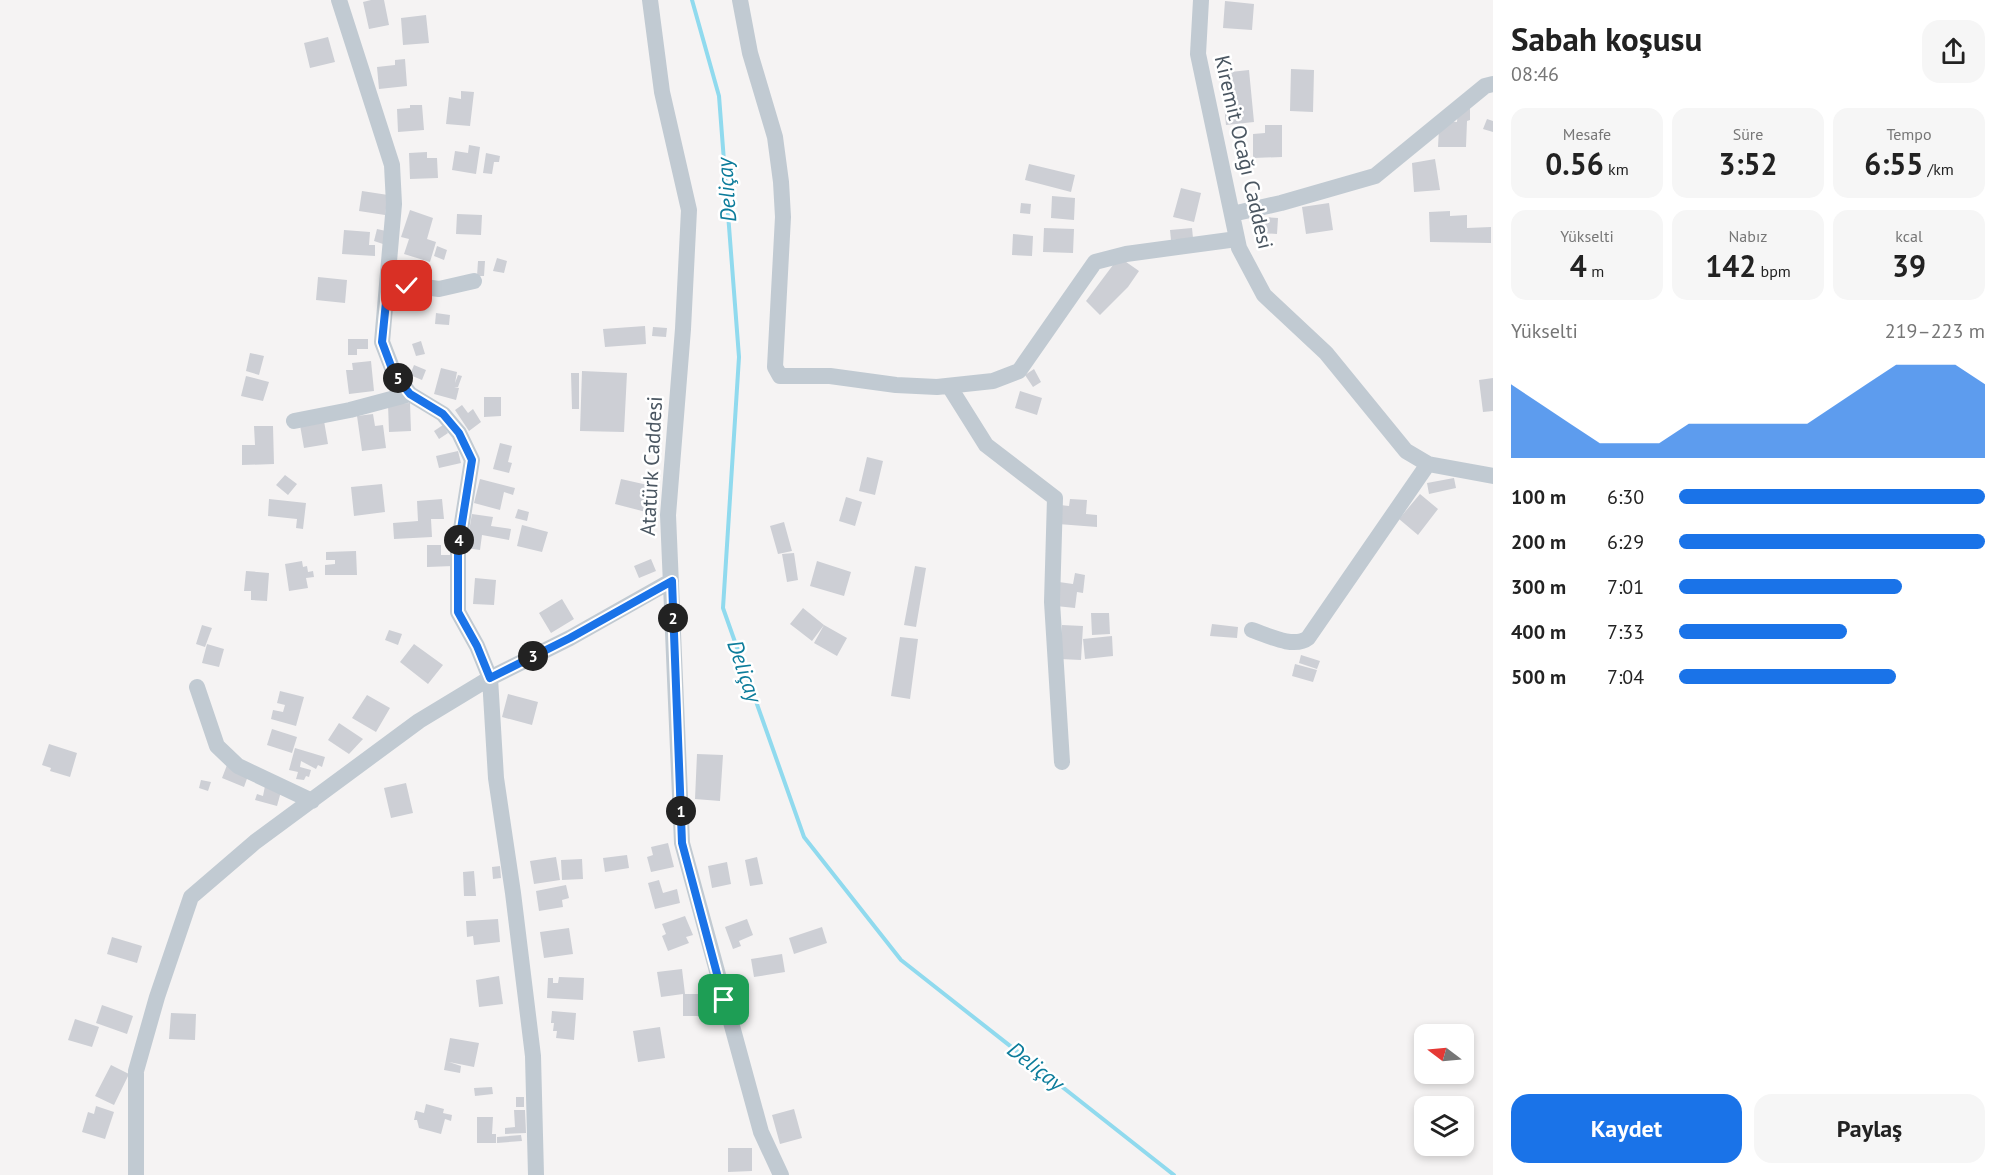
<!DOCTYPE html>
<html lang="tr">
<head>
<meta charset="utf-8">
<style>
	body { margin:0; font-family:"PT Sans",sans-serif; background:#f6f6f6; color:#222; height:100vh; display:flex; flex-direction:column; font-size:22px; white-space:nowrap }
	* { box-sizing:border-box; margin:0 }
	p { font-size:20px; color:#767676 }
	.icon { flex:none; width:33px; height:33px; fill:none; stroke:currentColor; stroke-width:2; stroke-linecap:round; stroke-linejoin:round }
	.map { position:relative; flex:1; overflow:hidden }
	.side { display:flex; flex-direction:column; background:#fff; width:510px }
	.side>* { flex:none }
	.needle { width:39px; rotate:286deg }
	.buttons { position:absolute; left:1414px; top:1024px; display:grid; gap:12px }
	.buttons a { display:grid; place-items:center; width:60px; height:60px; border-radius:12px; background:#fff; box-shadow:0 3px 9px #0003; font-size:30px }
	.pin { position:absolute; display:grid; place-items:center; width:51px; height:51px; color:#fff; margin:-26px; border-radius:12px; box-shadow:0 3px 9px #0006 }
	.km { position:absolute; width:30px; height:30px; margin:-15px; border-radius:50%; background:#222; color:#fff; font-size:16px; line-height:30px; text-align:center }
	.round { display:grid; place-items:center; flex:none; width:63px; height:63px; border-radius:18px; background:#f6f6f6 }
	.head { display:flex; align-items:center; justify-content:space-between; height:102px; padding:0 18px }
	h1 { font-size:33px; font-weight:700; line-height:45px }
	.figures { display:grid; grid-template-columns:repeat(3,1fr); gap:9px; height:102px; padding:6px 18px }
	.figures div { display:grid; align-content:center; border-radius:15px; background:#f6f6f6; text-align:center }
	.figures b { font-size:30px; font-weight:700 }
	.figures small { font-size:16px; font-weight:400 }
	.figures p { font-size:16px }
	.chart { height:168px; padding:12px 18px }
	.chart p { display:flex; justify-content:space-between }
	.chart svg { width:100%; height:108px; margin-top:6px; fill:#1a73e8; opacity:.7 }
	.action { display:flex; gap:12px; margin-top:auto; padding:12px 18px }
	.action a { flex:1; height:69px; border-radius:18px; background:#1a73e8; color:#fff; font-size:24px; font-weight:700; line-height:69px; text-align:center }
	.action a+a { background:#f6f6f6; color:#222 }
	ul { padding:0 18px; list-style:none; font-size:20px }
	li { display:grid; grid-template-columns:96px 72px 1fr; align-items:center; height:45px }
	li i { height:15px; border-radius:8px; background:#1a73e8 }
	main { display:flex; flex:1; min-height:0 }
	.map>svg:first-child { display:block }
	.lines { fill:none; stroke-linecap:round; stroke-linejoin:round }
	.stream { stroke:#90daee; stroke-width:4 }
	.building { fill:#cdcfd5 }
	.minor { stroke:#c1cad2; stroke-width:16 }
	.route-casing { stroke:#fff; stroke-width:12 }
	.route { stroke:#1a73e8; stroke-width:8 }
	.labels { text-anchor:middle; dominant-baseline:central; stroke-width:5; stroke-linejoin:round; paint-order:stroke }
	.street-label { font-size:21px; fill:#4a5661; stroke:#fff }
	.water-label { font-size:22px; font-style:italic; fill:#0c7c9b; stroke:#fff }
</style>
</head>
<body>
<main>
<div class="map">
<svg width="1493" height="1175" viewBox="0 0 1493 1175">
	<rect width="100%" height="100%" fill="#f5f3f3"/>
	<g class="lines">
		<path class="stream" d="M692,0L719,96L739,357L723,608L804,837L901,960L1174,1175"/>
	</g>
	<path class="building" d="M371,0H384L389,25L369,29L363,2Z
		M1225,1L1254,4L1252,30L1223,28Z
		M426,15L429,43L403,45L401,18Z
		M328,37L335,62L310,68L304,43Z
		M405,59L407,86L379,89L377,67L395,65V60Z
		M1291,69L1314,70L1313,112L1290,111Z
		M1249,70L1254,122L1226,125L1221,73Z
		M461,91L474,92L470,126L446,124L449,97L461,99Z
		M410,105H422L424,130L398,132L397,109L410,108Z
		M1470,108V120L1467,121L1466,147H1438L1439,128L1446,121L1457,122L1458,109Z
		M1487,119L1493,121V132L1483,129Z
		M1265,125H1282V157L1253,158V134L1265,133Z
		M469,145L480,147L476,174L452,170L455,151L468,153Z
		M427,152V158H437L438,178L410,179L409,153Z
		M486,153L500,156L499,162H494L492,174L483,173Z
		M1435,159L1440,190L1414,192L1412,163Z
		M1029,164L1075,175L1071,192L1025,180Z
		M1181,188L1201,193L1194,222L1173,217Z
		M362,191L388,195L385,215L359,211Z
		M1052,196L1075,198L1074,220L1051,218Z
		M1021,203L1031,204L1030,214L1020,213Z
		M1329,203L1333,230L1306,234L1302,207Z
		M410,210L433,218L427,239L436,242L430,262L404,254L409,239L401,237Z
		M1450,211V216L1467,215V228L1491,227V243L1430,242L1429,212Z
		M457,214L482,215L481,235L456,234Z
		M1264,217L1278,218L1277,234L1263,233Z
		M1044,228L1074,229L1073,253L1043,252Z
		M1192,228L1193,238L1171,240L1170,230Z
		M377,229L386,231L383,244L374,241Z
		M344,230L370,232L369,245H375V256L342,254Z
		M1013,234L1033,236L1032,256L1012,255Z
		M437,246L447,250L444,260L434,256Z
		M1119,257L1139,271L1128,287L1100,315L1086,301Z
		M497,258L507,261L504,273L493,271Z
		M478,261H485L484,276H477Z
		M318,277L347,280L345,303L316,300Z
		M436,313L450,315L449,325L435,324Z
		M645,326L646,344L605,347L603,329Z
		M653,327L667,328L666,337L652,336Z
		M348,339H368V349H357V355H348Z
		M421,341L425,354L416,356L412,344Z
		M250,353L264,356L259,375L246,371Z
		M371,361L374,391L349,394L346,370H353L352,363Z
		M414,365L426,370L422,380L410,375Z
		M441,368L457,372L455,383L458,375L462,376L458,387H454L459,388L456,400L434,394Z
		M1034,369L1041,382L1033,387L1025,375Z
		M582,371L627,373L624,432L580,431Z
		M571,373H579V409H572Z
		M246,376L269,382L263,401L241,396Z
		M1493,378V411L1483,412L1479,380Z
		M1020,391L1042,398L1037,415L1015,408Z
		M484,397H501V416L484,417Z
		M410,403L411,431L389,432L388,404Z
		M462,405L468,413L473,409L481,422L469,431L455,410Z
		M373,414L375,426L383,425L386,448L362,451L357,416Z
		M324,421L328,444L304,448L300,425Z
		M443,425L448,433L439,439L434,431Z
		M254,426H273L274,464L242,465V445H255Z
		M500,443L512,446L508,462L512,463L509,473L493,469Z
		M458,451L461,463L439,468L436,456Z
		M867,457L883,461L875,495L859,491Z
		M285,475L297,484L288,495L276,485Z
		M1454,478L1456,488L1429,494L1427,483Z
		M480,479L515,488L513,495L504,492L500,510L474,503Z
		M621,479L652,486L646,512L615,504Z
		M382,484L385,512L354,516L351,487Z
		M1420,494L1438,509L1418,535L1399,519Z
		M846,497L862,502L855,526L839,521Z
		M269,499L306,503L303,529L296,528L297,519L268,516Z
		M442,499L444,519H431L432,537L394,539L393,523L418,521L417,501Z
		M1070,499L1087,500L1086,514L1097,515V527L1058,524L1060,505L1069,506Z
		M518,509L529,512L527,521L515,518Z
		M472,514L493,517L491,526L511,529L509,540L482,535L480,550L466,548Z
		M784,522L792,551L778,554L770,526Z
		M522,525L548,532L542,552L517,546Z
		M427,545H441V555H453V566L427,567Z
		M356,551L357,575H325V565L335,564V560H326V552Z
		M794,553L798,580L787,582L782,554Z
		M651,559L656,571L639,578L634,566Z
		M302,561L303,567L307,566L308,572L313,571L314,577L306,578L308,588L289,591L285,564Z
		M817,561L851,572L844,596L810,586Z
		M915,566L926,568L916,627L904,625Z
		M246,571L269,573L267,601L251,600V591H244Z
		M1075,573L1085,575L1083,593L1077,592L1075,608L1056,606L1059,582L1073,584Z
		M475,578L496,580L494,605L473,604Z
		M562,599L574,619L551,633L539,613Z
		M803,608L824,625L847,638L837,656L814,643L824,625L812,641L790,624Z
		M1091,613H1109L1110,634L1092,635Z
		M1212,624L1238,627L1237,638L1210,636Z
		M202,625L212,628L205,647L196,644Z
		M1062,625L1083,626L1081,660L1060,659Z
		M389,630L402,634L398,645L385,640Z
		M1112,636L1113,656L1085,659L1083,639Z
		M900,637L918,639L910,699L891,696Z
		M207,644L224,649L219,667L202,663Z
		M414,644L443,665L428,684L400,662Z
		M1301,655L1320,661L1317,669L1299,663Z
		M1295,664L1317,670L1313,682L1292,676Z
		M280,691L304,697L296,726L271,719L273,710L283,712L285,705L277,703Z
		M508,694L538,702L532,725L502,717Z
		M367,695L390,708L376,732L352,718Z
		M339,723L363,739L349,754L328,740Z
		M272,729L297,737L292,753L267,745Z
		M49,744L77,753L70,777L50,771L51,768L42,765Z
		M295,748L325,757L322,767L318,765L316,769L301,761L300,767L311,770L309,777L306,776L304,780L296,779L298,772L289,770Z
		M697,754L723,755L720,801L695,799Z
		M227,765L249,773L244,787L222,778Z
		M201,780L211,782L208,791L199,788Z
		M266,781L282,788L277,806L255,800L257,794L263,796Z
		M406,783L413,813L391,818L384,788Z
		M668,843L674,867L651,872L647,857L653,855L651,847Z
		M627,855L629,868L605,872L603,858Z
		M556,857L560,880L534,884L530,861Z
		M757,857L763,884L750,886L745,860Z
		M582,859L583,879L562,880L561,860Z
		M727,862L731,884L712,888L708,866Z
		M500,866L501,878L493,879L492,867Z
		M474,871L476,896H464L463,872Z
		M659,880L663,893L677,889L680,903L655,909L648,883Z
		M566,885L569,898L562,900L563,907L539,911L536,891Z
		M685,916L693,935L686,937L689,943L668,951L662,936L666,934L662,924Z
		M498,919L500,942L474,945L473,936L467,937L466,921Z
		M747,919L753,935L739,941L741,946L733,949L725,927Z
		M822,927L827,943L794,954L789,938Z
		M569,928L573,954L544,958L540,932Z
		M112,937L142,946L137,963L107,954Z
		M782,954L785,972L754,977L751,959Z
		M682,969L685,994H712V1016H683V994L661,997L657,972Z
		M499,976L503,1004L479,1007L476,980Z
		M559,977L584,978L583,1000L547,998L548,978H553V983H558Z
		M102,1005L133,1016L127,1034L96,1023Z
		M552,1011L576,1013L574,1040L556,1038L557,1031H553L554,1023H551Z
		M171,1013L196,1014L195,1040L169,1039Z
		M75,1019L99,1027L92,1047L68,1040Z
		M660,1027L665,1058L638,1062L633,1031Z
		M450,1038L479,1043L474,1067L449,1062L461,1066L460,1073L444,1070Z
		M111,1065L129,1074L114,1105L95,1096Z
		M492,1087L493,1094L475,1096L474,1088Z
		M516,1097H524V1107H516Z
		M426,1104L444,1109L443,1113L452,1115L451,1121L445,1119L441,1134L419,1128L417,1120H414L416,1111L424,1113Z
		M96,1106L114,1112L105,1139L82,1132L88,1112L94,1114Z
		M794,1109L802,1138L780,1144L772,1115Z
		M514,1110H525L526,1133L505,1134V1128L515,1127Z
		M477,1117H493L492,1134H496V1143H477Z
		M521,1135L522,1141L497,1143V1137Z
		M728,1148H752V1171L728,1172Z"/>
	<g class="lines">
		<path class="minor" d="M339,0L392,165L394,204L382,342L394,373L410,394L443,414L459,433L472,460L458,548V612L477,646L490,678L496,778L513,893L533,1056L536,1175
			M650,0L662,92L689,210L683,329L668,515L682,843L761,1132L781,1175
			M740,0L750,53L775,137L781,182L783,217L775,367L780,376H830L896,385L937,387L993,381L1019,371L1095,262L1126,254L1237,239
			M1201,0L1198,54L1239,248L1264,295L1326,353L1406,451L1428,464L1493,476
			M1232,214L1281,203L1375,176L1485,86L1493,84
			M388,282L439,289L474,281
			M949,386L986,445L1055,498L1052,602L1062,762
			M294,421L350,410L410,394
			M1252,630C1267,635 1294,649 1308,638L1428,464
			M197,687L217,746L238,766L312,801
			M136,1175V1071L157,997L191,897L255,842L419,721L490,678L570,638L671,581"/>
	</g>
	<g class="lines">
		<g class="route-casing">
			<path id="route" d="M407,286L388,282L382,342L394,374L410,394L443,414L459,433L472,460L458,548V612L477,646L490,678L570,638L672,581L682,843L724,1000"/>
		</g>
		<use href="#route" class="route"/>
	</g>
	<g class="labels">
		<g class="street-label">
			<text transform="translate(1244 152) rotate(77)">Kiremit Ocağı Caddesi</text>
			<text transform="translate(651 466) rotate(-87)">Atatürk Caddesi</text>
		</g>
		<g class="water-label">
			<text transform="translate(726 190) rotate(-94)">Deliçay</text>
			<text transform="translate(745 671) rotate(71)">Deliçay</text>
			<text transform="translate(1036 1066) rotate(38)">Deliçay</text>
		</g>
	</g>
</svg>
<div class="buttons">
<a><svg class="needle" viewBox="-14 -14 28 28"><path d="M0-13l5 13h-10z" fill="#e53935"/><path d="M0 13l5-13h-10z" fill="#767676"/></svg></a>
<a><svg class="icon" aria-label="layers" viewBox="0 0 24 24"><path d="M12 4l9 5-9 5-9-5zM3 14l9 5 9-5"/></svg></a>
</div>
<div class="pin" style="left:724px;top:1000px;background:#1e9e55"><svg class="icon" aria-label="arrive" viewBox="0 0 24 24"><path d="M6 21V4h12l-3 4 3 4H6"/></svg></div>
<div class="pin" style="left:407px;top:286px;background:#d93025"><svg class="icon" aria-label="check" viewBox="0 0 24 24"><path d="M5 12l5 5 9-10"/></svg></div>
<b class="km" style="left:681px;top:811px">1</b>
<b class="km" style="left:673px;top:618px">2</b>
<b class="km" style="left:533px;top:656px">3</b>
<b class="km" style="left:459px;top:540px">4</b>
<b class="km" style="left:398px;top:378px">5</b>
</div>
<section class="side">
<div class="head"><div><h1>Sabah koşusu</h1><p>08:46</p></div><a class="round"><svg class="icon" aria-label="share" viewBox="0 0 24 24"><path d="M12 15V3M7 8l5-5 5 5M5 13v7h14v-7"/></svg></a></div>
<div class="figures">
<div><p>Mesafe</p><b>0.56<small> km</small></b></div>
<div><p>Süre</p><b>3:52</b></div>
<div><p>Tempo</p><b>6:55<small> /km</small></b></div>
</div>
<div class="figures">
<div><p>Yükselti</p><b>4<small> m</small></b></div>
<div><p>Nabız</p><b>142<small> bpm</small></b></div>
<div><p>kcal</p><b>39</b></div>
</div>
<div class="chart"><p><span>Yükselti</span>219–223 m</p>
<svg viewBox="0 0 160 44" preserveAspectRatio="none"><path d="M0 44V14L10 22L20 30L30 38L40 38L50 38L60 30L70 30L80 30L90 30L100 30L110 22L120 14L130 6L140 6L150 6L160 14V44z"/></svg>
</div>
<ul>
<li><b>100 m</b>6:30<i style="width:100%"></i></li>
<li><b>200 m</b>6:29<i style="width:100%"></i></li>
<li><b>300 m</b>7:01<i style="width:73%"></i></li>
<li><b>400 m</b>7:33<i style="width:55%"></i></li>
<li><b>500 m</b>7:04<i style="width:71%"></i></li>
</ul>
<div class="action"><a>Kaydet</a><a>Paylaş</a></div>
</section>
</main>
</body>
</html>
